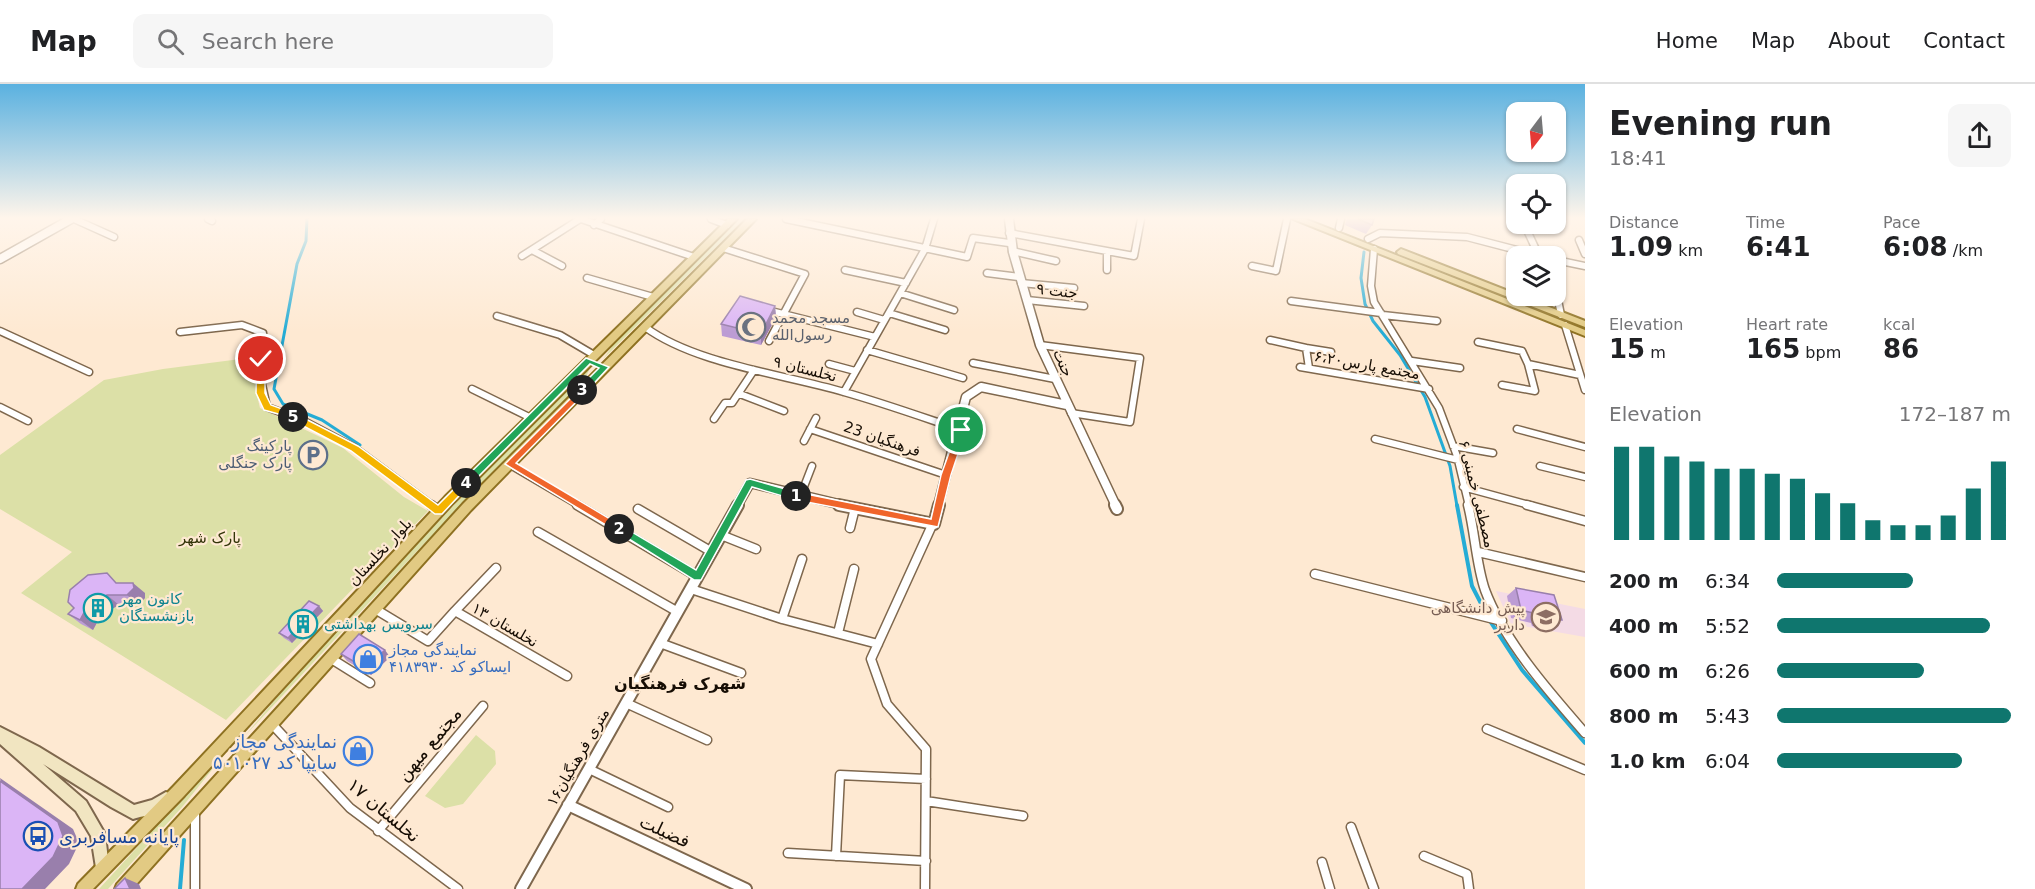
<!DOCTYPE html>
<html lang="en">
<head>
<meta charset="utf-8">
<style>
	body { margin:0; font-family:"DejaVu Sans","Noto Sans Arabic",sans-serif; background:#f6f6f6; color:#202124; height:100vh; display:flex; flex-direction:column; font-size:22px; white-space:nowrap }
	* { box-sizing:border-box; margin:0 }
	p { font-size:20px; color:#757577 }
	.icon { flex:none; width:33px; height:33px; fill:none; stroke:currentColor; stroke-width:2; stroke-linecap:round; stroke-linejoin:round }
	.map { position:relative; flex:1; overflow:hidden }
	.details { display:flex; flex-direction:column; background:#fff; width:450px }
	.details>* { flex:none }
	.needle { width:39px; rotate:196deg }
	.tools { position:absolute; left:1506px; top:18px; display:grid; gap:12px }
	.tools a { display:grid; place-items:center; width:60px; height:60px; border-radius:12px; background:#fff; box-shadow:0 2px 4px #0004; font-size:30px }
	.pin { position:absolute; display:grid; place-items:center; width:51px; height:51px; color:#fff; margin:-26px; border:3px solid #fff; border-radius:50%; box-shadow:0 2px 6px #0007 }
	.km { position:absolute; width:30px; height:30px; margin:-15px; border-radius:50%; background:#222; color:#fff; font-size:16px; line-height:30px; text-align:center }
	.round { display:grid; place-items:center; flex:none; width:63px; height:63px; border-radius:12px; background:#f6f6f6 }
	.headline { display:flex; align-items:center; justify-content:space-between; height:102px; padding:0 24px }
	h1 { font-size:33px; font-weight:600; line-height:45px }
	.metrics { display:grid; grid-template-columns:repeat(3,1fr); gap:9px; height:102px; padding:6px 24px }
	.metrics div { display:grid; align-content:center }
	.metrics b { font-size:26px; font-weight:600 }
	.metrics small { font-size:16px; font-weight:400 }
	.metrics p { font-size:16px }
	.chart { height:168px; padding:12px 24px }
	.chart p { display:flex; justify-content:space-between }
	.chart svg { width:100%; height:108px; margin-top:6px; stroke:#0f766e; stroke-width:6 }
	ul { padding:0 24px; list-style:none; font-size:20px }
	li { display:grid; grid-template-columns:96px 72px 1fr; align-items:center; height:45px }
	li i { height:15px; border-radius:8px; background:#0f766e }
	header { display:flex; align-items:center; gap:36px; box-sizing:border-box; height:84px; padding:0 30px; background:#fff; border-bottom:2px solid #e0e0e0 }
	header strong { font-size:28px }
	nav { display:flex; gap:33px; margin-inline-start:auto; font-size:21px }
	.search { width:420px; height:54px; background:#f6f6f6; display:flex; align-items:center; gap:15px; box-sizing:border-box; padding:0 21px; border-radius:12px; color:#757577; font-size:22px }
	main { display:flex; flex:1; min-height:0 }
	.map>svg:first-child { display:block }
	.education { fill:#f4dbe5 }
	.green { fill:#dce0a7 }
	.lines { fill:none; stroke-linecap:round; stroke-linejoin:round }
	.stream-far1 { stroke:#25acd5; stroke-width:3 }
	.stream { stroke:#25acd5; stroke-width:4 }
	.minor-far1-casing { stroke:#7e674d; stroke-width:9 }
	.minor-casing { stroke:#7e674d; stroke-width:11 }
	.tertiary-far1-casing { stroke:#7e674d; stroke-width:11 }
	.tertiary-casing { stroke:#7e674d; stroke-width:14 }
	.secondary-casing { stroke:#7e674d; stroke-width:4 }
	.primary-casing { stroke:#8e7121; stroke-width:4 }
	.minor-far1 { stroke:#fff; stroke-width:6 }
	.minor { stroke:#fff; stroke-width:8 }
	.tertiary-far1 { stroke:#fff; stroke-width:8 }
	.tertiary { stroke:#fff; stroke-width:10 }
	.secondary { fill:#f1e5c1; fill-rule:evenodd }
	.primary { fill:#e2ca83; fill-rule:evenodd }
	.wall { fill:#bc9cd4 }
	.shaded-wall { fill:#997fac }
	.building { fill:#dbb5f6; stroke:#997fac; stroke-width:1.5 }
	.split-1 { fill:#f0652b; stroke:#fff; stroke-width:1.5 }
	.split-2 { fill:#22a559; stroke:#fff; stroke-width:1.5 }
	.split-3 { fill:#f0652b; stroke:#fff; stroke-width:1.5 }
	.split-4 { fill:#22a559; stroke:#fff; stroke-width:1.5 }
	.split-5 { fill:#f5b400; stroke:#fff; stroke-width:1.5 }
	.split-6 { fill:#f5b400; stroke:#fff; stroke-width:1.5 }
	.labels { text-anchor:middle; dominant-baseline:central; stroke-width:4.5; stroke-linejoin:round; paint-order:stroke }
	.street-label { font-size:15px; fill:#160d04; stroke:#fee9d2 }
	.worship-label { font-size:15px; fill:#5b616d; stroke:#fee9d2; text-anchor:start }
	.service-label { font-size:15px; fill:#4e5e75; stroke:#fee9d2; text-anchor:end }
	.park-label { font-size:15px; fill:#333409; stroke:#fee9d2 }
	.culture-label { font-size:15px; fill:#0d838f; stroke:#fee9d2; text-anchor:start }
	.education-label { font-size:15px; fill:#785e54; stroke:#fee9d2; text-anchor:end }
	.shop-label { font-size:15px; fill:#366cbe; stroke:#fee9d2; text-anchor:start }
	.neighbourhood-label { font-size:16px; font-weight:bold; fill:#160d04; stroke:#fee9d2 }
	.near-shop-label { font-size:18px; fill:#366cbe; stroke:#fee9d2; text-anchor:end }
	.near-street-label { font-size:18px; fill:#160d04; stroke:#fee9d2 }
	.near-transit-label { font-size:18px; fill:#164399; stroke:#fee9d2; text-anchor:start }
</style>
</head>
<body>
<header>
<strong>Map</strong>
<div class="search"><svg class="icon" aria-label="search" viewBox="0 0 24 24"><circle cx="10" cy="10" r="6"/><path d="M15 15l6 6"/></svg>Search here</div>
<nav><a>Home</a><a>Map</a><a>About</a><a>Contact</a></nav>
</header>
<main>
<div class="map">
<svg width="1585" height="805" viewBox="0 0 1585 805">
	<rect width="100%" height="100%" fill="#fee9d2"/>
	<path class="education" d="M1496,507L1585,525V553L1511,540Z"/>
	<path class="green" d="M740,135H744L603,275L614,260Z
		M256,273V307L260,324L343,364L404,413L428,427L226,636L21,509L72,468L0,425V371L104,296L163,285Z
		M591,282L583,299L419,465L244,653L309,575L506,366Z
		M476,651L495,667L496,680L463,720L445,724L425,712Z
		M217,676L219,677L183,722L108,805H99Z"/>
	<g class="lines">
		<path class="stream-far1" d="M307,135L306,157L297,180L274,305L283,320L322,336L360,361
			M1364,168L1361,194L1365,220L1373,237L1400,271L1425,313L1450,382L1457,422"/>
		<path class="stream" d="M1457,421L1472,502L1487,531
			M1490,537L1522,586L1585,659
			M180,805L184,756"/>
		<g class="minor-far1-casing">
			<path id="minor-far1" d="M74,135L114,153
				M208,135L212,137
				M581,135L694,173
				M711,135L727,141
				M786,135L967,173L973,154L1009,159
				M1524,140L1539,172
				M594,141L601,135
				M1339,144L1341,135
				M1009,149L1134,172L1141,135
				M1368,155L1380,149L1467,153L1540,172
				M1579,156L1585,170
				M723,164L805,190L769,257
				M1374,165L1371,202L1374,218L1439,324L1457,372L1469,422
				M532,166L562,182
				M1012,167L1056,177
				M1107,168V186
				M522,172L580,135
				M1556,176L1585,182
				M1252,182L1276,187L1287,135
				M845,186L906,199
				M987,189L1019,193
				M587,194L653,213
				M1021,199L1074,204
				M1556,206L1561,231
				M900,209L954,226
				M1027,216L1084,222
				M1291,217L1381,229
				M767,226L875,253
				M857,228L884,236
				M889,229L945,246
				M1383,231L1437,237
				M497,232L560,251L594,271
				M1565,241L1585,306
				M645,243C695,280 783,290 844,308C883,319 922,333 961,346
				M0,247L89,288
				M180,248L242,241L263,249L261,296L267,323L304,337L355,364L433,422
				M1270,256L1306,264
				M1478,258L1522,267L1528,280
				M1040,261L1140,274L1130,338L1071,329
				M867,266L963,294
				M1412,277L1460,284
				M973,279L1055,295
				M829,280L855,287
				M1300,283L1429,305
				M1309,284L1306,264L1331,268
				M1502,301L1535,307L1528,280L1580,291
				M472,305L531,334
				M844,308L925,165L934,135
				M740,310L784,327
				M0,323L28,337
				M714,335L725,319H732L754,286
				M810,345L946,391
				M1517,345L1585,363
				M1375,355L1458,376
				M804,357L816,334
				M1453,362L1493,369
				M509,380L580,422
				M1540,382L1585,393
				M1463,403L1533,422
				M800,413L812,382"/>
		</g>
		<g class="minor-casing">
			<path id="minor" d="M431,421L439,427
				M577,421L698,493
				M1468,421C1475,448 1476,480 1485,506C1504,557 1550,609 1585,649
				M1527,421L1585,437
				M638,425L712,468
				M850,444L855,424
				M538,448L678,528
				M721,451L756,465
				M1478,468L1585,493
				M1315,490L1502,537
				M691,505L782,535L878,560
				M375,525L428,557L455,527L567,592
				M455,527L496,484
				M782,535L802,475
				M838,549L854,485
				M660,559L741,589
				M330,574L370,599
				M626,619L707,656
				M271,639L350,724L458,805
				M1487,645L1585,686
				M589,685L668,723
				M926,717L1023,732
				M195,727V805
				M1351,743L1374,805
				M378,747L483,622
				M788,769L926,777
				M836,772L840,691L926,695
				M1424,772L1467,790L1469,805
				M1322,778L1330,805
				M925,805L926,665L887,620L871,575L933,439"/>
		</g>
		<g class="tertiary-far1-casing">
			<path id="tertiary-far1" d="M1009,135L1013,168L1040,261L1116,422
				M0,175L71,135
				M737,422L750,399L847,422
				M938,422L966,313L981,303L1067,321"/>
		</g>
		<g class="tertiary-casing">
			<path id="tertiary" d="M839,421L934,440L939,421
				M1115,421L1117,425
				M568,721L746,805
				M521,805L738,421"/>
		</g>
		<g class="secondary-casing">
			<path id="secondary" d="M0,643L39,663L134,721L152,716L166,708L171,710L173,715C167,729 146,731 133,735L111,723L43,680L86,717L105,750L109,785L107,790L102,792L97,790L91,752L76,727L0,660Z"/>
		</g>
		<g class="primary-casing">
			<path id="primary" d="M728,135H737L453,419L184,712L93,805H76L78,800L174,702L445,413Z
				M747,135H756L471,426L132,805H115L117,800L463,420Z
				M1293,135H1305L1585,246V252Z
				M1401,165L1585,237V243L1398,170L1397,168Z"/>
		</g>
		<use href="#minor-far1" class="minor-far1"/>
		<use href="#minor" class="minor"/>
		<use href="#tertiary-far1" class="tertiary-far1"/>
		<use href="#tertiary" class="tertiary"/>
		<use href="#secondary" class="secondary"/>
		<use href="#primary" class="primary"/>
	</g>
	<path class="wall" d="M1347,135H1374L1372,141L1366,150L1345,141Z
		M775,222L776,233L761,261L722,252L721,240Z
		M118,499L145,509V514L138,521H119L101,531L93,546L81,540L68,530Z
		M1516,504L1562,536L1551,544L1532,542L1531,539L1511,534L1507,512Z
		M319,522L323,527L292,559L284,554L279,549Z
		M341,570L390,573L371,591L347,577Z"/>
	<path class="shaded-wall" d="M775,222L776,233L761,261V250Z
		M133,499L145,509V514L138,521L127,511Z
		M107,511L119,521L101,531L93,546L80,536L88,521Z
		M319,522L323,527L292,559L288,554Z
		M385,566L390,573L371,591L365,584Z
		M0,694L73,745L79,759L69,780L45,805H22Z
		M125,794L139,800L141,805H130Z"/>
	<path class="building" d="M1358,135H1374L1372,141Z
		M740,212L775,222L761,250L721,240Z
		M107,489L116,499H133L134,504L127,511H107L88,521L80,536L68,530L74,524L68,518L70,506L88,491Z
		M1516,504L1554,511L1562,536L1542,534L1541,531L1521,526Z
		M309,517L319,522L288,554L279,549Z
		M359,550L385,566L365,584L341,570Z
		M0,697L58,738L63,752L53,773L22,805H0Z
		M125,794L130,805H114Z"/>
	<linearGradient id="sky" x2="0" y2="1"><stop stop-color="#5ab1e0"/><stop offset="0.54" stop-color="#fff5eb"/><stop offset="1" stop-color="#fff5eb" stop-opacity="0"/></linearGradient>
	<rect width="1585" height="248" fill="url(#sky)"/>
	<path class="split-1" d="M958,344L966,346L951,391L938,443L796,416L791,412L796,408L931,435L941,391Z"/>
	<path class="split-2" d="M750,395L796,408L801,412L796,416L752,403L701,496H694L613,445L615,442H622L696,486L746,396Z"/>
	<path class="split-3" d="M582,303L586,306L585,309L516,379L622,442L624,445L619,449L505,380Z"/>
	<path class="split-4" d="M586,274L609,283L585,309H579V304L599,284L590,280L470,401H463V396Z"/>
	<path class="split-5" d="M290,330H296L358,362L438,421L463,396H470L471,399L442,430H435L351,367L290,335Z"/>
	<path class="split-6" d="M257,273L265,275V309L271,321L296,330V335L264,326L256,309Z"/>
	<defs>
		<g id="mosque-ring" transform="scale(1.5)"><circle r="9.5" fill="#fee9d2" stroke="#6b7280" stroke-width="1.5"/><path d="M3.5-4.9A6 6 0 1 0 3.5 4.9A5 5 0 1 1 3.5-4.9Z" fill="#6b7280"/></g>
		<g id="parking-ring" transform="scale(1.5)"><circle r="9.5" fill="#fee9d2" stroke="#5c6f8a" stroke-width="1.5"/><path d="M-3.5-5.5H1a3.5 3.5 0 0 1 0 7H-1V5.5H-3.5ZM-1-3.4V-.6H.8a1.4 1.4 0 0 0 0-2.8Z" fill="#5c6f8a"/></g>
		<g id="building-ring" transform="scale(1.5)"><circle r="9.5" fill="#fee9d2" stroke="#0f9aa8" stroke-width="1.5"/><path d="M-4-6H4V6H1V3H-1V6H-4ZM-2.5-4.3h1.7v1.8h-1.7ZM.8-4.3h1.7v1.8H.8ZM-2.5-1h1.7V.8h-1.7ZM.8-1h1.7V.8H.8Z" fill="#0f9aa8"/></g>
		<g id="school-ring" transform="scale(1.5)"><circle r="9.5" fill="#fee9d2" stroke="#8d6e63" stroke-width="1.5"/><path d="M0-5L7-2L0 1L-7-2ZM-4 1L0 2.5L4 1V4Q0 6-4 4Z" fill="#8d6e63"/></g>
		<g id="shop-ring" transform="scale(1.5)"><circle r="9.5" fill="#fee9d2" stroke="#3f7fe0" stroke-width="1.5"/><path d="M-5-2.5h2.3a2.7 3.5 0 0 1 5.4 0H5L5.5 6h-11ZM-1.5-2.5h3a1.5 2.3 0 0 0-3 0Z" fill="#3f7fe0"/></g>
		<g id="bus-ring" transform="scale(1.5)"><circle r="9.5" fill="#fee9d2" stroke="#1a4fb4" stroke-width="1.5"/><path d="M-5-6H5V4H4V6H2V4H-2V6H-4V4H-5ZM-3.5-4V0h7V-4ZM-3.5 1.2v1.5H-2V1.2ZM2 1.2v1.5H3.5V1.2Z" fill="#1a4fb4"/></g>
	</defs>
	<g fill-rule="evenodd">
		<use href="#mosque-ring" x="751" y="243"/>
		<use href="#parking-ring" x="313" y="371"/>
		<use href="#building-ring" x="98" y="524"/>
		<use href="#school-ring" x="1546" y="533"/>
		<use href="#building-ring" x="303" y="540"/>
		<use href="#shop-ring" x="368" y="575"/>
		<use href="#shop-ring" x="358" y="667"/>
		<use href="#bus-ring" x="38" y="752"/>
	</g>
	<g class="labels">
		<g class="street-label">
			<text transform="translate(1057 207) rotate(7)">جنت ۹</text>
			<text transform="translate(1063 279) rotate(66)">جنت</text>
			<text transform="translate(1367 281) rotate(10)">۶،مجتمع پارس۲۰</text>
			<text transform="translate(805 285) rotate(14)">نخلستان ۹</text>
			<text transform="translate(882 355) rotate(19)">فرهنگیان 23</text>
			<text transform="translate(1477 410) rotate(76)">مصطفی خمینی ۶</text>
			<text transform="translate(380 468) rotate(-47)">بلوار نخلستان</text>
			<text transform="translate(505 541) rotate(30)">نخلستان ۱۳</text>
			<text transform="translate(578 673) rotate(-60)">۱۶متری فرهنگیان</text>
		</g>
		<g class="worship-label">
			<text x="772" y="234">مسجد محمد<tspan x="772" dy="17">رسول‌الله</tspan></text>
		</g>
		<g class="service-label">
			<text x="292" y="362">پارکینگ<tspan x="292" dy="17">پارک جنگلی</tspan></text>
		</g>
		<g class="park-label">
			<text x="210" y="454">پارک شهر</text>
		</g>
		<g class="culture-label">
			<text x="119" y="515">کانون مهر<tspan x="119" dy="17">بازنشستگان</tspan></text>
			<text x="324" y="540">سرویس بهداشتی</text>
		</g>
		<g class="education-label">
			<text x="1525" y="524">پیش دانشگاهی<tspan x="1525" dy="17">داربر</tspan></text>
		</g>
		<g class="shop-label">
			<text x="389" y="566">نمایندگی مجاز<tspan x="389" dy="17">ایساکو کد ۴۱۸۳۹۳۰</tspan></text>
		</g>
		<g class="neighbourhood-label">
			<text x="680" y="599">شهرک فرهنگیان</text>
		</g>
		<g class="near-shop-label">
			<text x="337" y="657">نمایندگی مجاز<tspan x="337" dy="21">سایپا کد ۵۰۱۰۲۷</tspan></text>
		</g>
		<g class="near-street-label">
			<text transform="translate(429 660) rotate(-50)">مجتمع میهن</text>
			<text transform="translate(384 726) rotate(40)">نخلستان ۱۷</text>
			<text transform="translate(665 747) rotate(25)">فضیلت</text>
		</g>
		<g class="near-transit-label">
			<text x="59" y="752">پایانه مسافربری</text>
		</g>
	</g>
</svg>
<div class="tools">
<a><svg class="needle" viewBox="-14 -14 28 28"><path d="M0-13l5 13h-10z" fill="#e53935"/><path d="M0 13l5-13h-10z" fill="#757577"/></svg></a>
<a><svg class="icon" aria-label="locate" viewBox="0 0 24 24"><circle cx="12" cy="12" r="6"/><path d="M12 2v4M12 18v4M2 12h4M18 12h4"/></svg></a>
<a><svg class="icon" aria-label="layers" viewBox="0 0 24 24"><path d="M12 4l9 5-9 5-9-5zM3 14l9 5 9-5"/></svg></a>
</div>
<div class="pin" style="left:961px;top:346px;background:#1e9e55"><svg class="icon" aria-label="arrive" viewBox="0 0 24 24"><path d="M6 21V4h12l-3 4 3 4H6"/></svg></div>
<div class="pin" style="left:261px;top:275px;background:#d93025"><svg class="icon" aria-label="check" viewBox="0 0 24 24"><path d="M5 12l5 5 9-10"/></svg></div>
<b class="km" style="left:796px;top:412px">1</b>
<b class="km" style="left:619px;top:445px">2</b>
<b class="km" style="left:582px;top:306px">3</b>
<b class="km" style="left:466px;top:399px">4</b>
<b class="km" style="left:293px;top:333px">5</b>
</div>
<section class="details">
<div class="headline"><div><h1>Evening run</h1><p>18:41</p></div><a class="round"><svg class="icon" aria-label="share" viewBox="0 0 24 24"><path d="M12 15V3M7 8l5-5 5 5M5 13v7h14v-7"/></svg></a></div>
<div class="metrics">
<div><p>Distance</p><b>1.09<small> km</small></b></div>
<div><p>Time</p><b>6:41</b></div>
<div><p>Pace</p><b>6:08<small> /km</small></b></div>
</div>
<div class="metrics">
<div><p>Elevation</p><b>15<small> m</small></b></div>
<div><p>Heart rate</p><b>165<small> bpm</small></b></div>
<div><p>kcal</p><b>86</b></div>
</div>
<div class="chart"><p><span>Elevation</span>172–187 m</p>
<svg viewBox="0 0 160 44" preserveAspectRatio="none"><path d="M5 44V6M15 44V6M25 44V10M35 44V12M45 44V15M55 44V15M65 44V17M75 44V19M85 44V25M95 44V29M105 44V36M115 44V38M125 44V38M135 44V34M145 44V23M155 44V12"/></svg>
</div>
<ul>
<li><b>200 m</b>6:34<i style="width:58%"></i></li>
<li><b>400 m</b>5:52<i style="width:91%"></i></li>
<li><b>600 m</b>6:26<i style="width:63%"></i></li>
<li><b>800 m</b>5:43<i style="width:100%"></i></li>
<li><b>1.0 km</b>6:04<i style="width:79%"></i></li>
</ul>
</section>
</main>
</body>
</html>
